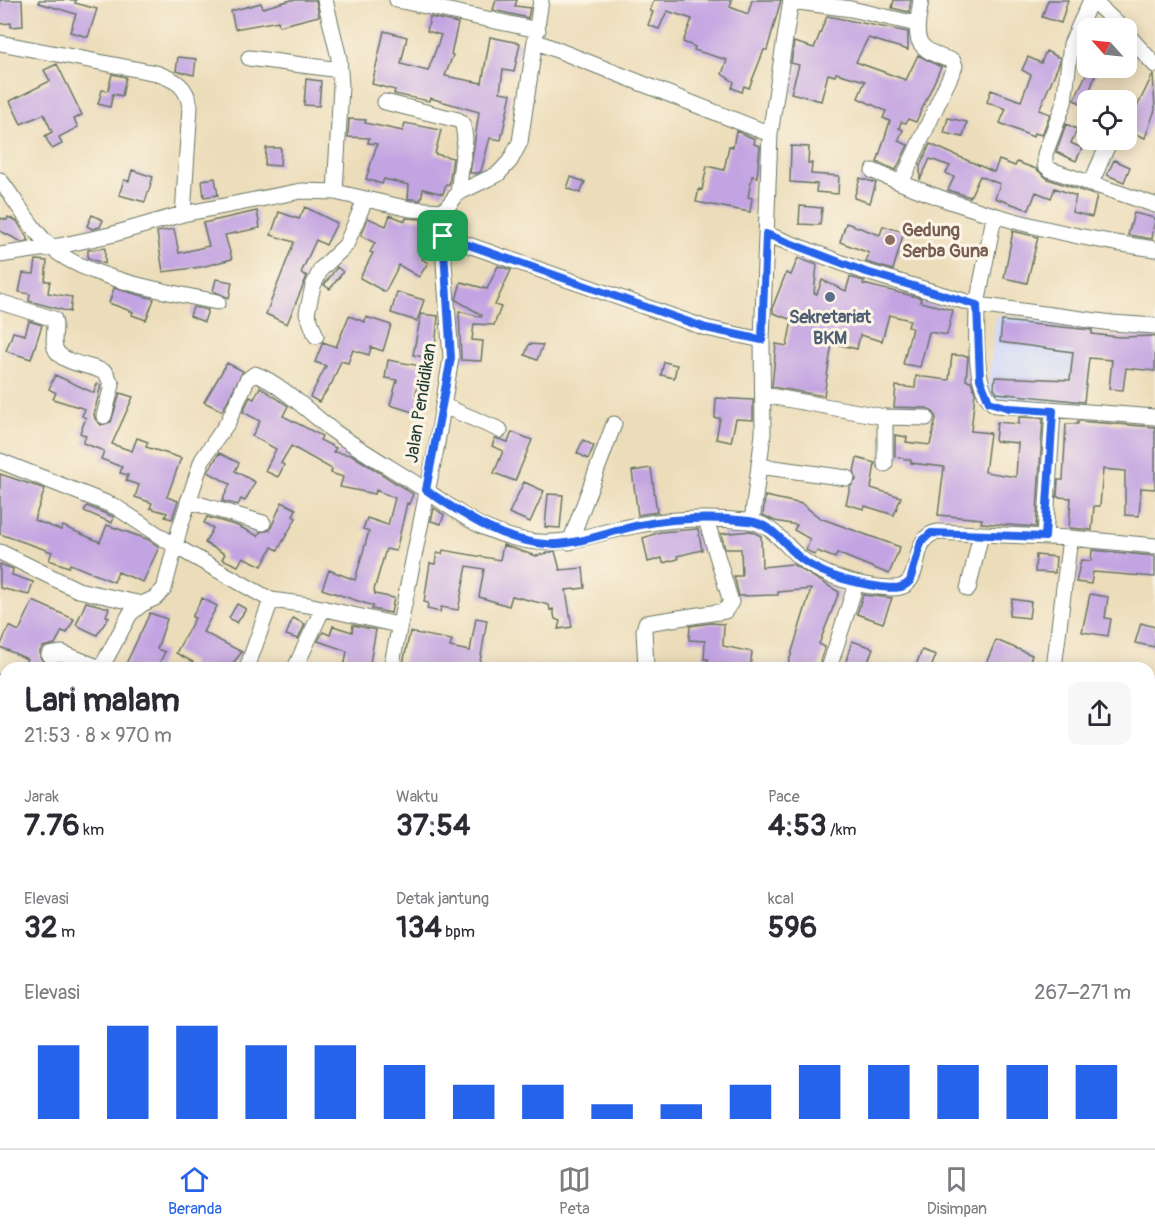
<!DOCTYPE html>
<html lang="id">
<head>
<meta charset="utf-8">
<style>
	body { margin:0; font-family:Pangolin,sans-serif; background:#f7f7f7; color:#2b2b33; height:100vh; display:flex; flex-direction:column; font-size:22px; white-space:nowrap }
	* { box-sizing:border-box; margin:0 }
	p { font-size:20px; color:#7c7c81 }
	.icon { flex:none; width:33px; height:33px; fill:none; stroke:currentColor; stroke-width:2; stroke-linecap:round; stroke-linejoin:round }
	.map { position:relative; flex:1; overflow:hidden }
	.panel { position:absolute; left:0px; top:662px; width:1155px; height:488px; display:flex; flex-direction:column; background:#fff; border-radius:18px 18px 0 0; box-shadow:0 3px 15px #0003 }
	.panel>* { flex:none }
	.needle { width:39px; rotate:297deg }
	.controls { position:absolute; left:1077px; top:18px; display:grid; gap:12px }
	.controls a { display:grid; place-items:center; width:60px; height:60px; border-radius:12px; background:#fff; box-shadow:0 3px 15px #0003; font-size:30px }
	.pin { position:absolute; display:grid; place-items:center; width:51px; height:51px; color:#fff; margin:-26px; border-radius:12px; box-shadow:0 3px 9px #0006 }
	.round { display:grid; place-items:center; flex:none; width:63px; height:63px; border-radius:12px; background:#f7f7f7 }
	.overview { display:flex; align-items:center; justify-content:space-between; height:102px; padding:0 24px }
	h1 { font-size:33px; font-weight:700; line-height:45px }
	.stats { display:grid; grid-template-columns:repeat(3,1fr); gap:9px; height:102px; padding:6px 24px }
	.stats div { display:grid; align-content:center }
	.stats b { font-size:30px; font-weight:700 }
	.stats small { font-size:16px; font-weight:400 }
	.stats p { font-size:16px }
	.chart { height:168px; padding:12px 24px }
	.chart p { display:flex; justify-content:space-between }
	.chart svg { width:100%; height:108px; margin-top:6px; stroke:#2563eb; stroke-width:6 }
	.tab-bar { display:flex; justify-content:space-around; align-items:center; height:84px; border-top:2px solid #e1e1e2; background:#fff; font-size:16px; color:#7c7c81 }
	.tab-bar a { display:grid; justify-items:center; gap:3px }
	.tab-bar .active { color:#2563eb }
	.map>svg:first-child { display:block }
	.built { fill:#d0daf9 }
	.building { fill:#c3a4e2 }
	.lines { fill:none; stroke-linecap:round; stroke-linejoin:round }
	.street-casing { stroke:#677563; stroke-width:17 }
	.street { stroke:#fff; stroke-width:15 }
	.route-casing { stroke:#fff; stroke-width:12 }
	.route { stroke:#2563eb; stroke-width:8 }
	.education-dot { fill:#8d6e63; stroke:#fcf5e5; stroke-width:2 }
	.service-dot { fill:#5c6f8a; stroke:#fcf5e5; stroke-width:2 }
	.labels { text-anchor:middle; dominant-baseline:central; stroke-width:6; stroke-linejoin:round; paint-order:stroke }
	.education-label { font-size:18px; font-weight:bold; fill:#785e54; stroke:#fcf5e5; text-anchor:start }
	.service-label { font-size:18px; font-weight:bold; fill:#4e5e75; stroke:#fcf5e5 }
	.street-label { font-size:18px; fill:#1f3d34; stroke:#fcf5e5 }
</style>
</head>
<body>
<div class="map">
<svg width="1155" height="1148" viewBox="0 0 1155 1148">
	<rect width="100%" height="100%" fill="#fcf5e5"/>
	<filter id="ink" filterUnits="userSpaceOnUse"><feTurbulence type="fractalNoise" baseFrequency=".0167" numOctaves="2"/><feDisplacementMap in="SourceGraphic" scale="12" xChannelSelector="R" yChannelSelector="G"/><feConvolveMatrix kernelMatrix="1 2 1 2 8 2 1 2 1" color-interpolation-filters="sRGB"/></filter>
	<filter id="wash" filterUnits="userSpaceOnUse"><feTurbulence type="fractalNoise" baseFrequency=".008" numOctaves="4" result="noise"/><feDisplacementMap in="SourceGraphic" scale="24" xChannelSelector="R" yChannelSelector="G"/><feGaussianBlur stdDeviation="1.35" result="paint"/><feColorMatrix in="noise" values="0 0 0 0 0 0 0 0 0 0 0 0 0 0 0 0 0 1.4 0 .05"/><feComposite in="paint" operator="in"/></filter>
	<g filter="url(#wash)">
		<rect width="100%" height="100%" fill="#ecddba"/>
		<path class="built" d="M996,315L1095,327L1085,409L987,399Z"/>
		<g id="blocks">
			<path class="building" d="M0,0H22L23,26L11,27V23L0,24Z
				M39,0H76L75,3L97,9L88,37L70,32L76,14L39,3Z
				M291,0H316L319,16L279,26L278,21L235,29L231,11L261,3L263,8Z
				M496,0H517L515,6L530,8L528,18L493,10Z
				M654,0H732L730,7L748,14L752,0H781L767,50H764L749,88L744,86L742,92L732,88L734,82L722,74L727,60L694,50L695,47L683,42L692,19L667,11L659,29L648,25L653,12L650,11Z
				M894,0H911L909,12L892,8Z
				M1048,0H1068L1061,23L1042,17Z
				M827,16L908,32V50L868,38L856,62L906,80L918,55L941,67L916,122L908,119L906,123L901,122L899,128L903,130L898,141L908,145L896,170L877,162L890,121L883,118L886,111L858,98L865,81L836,73L835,76L828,74L821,101L791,93L799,65L791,63L794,42L814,48Z
				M430,17L458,23L451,54L453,55L445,76L482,83L490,37L520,43L514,72L503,70L500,92L511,94L501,140L490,138L481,171L478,173H470L479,112L430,98L429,101L394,94L395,90L372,84L384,31L407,37L401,64L428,71L441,35L427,31Z
				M1046,51L1060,58L1059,64L1039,110L1050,114L1042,135L1034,133L1033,137L1000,123L1006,109L987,102L991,90L1021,101L1031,75L1022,70L1028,57L1041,63Z
				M178,57L196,59L194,75L176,71Z
				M57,64L82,115L74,119L78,127L59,137L62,144L52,149L45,136L52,132L44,114L21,124L10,101L50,81L44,70Z
				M1089,68H1098L1090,90L1113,100H1088V106L1074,100Z
				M112,74L126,77L122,96L113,94L110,107L98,104L102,90L108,91Z
				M1153,74L1155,110L1145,138L1126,130V102L1137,107Z
				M306,79L321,81L319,106L304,105Z
				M948,118L967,122L963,137L944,133Z
				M349,119L366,120L365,123L403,131L405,123L441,130L435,154L453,158L449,185L446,184L443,194L423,189L421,200L411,199H408L409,185L384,179L382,184L366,179L377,144L368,143L369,138L348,137Z
				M1066,124L1077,129L1071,143L1082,148L1076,161L1056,152Z
				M736,131L755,139L754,144L760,146L757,177L752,176L748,197L752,198L750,212L696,202L699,189L702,190L707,166L724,170L729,146L733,147Z
				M930,144L994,172L999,160L1015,166L1017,162L1036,169L1048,179L1097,196L1092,217L1072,212L1076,196L1055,188L1051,198L1036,192L1029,210L995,198L1000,184L980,176L970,197L948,190L954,177L946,173L950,166L930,159L920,180V166Z
				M791,146L809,147L808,163H812L811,174L839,176L838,194L816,192L817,184L790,182Z
				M266,148H281L280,166L265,165Z
				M1114,160L1130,167L1124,182L1107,175Z
				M132,170L153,177L145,202L119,195L124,180L129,181Z
				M571,177L585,182L580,193L567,188Z
				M215,178L218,195L204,197L202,180Z
				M860,178L876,183L870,203L854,198Z
				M800,206L822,208L820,225L799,224Z
				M305,207L337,223L326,245L316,240L301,273L307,276L287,324L266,314L294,242L271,235L279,212L299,219Z
				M257,211L260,228L225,235L232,259L201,267L163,272L157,232L174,229L179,253L209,246L203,223Z
				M1134,213L1155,218L1152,239L1128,235Z
				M92,215L103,220L100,227L92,229L87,226Z
				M390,215L405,221L406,218L434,220L430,242L422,259L428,263L419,277L399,265L385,292L360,278L373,253L370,252L375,243L361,236L368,218L386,226Z
				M8,217L17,221L29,241L22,242L0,231V218L7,220Z
				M846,223L880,235L883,226L904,232L893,270L866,262L869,253L840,242Z
				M1013,231L1038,237L1027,283L1004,278Z
				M105,248V264L88,258V250Z
				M798,258L817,265L814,293L817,294L822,280L846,291L850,277L864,281L863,284L921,298L920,302L953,310L947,335L929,332L920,367L903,364L912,328L908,327L910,320L889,315L882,341L860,335L857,349L832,343L824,396L772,387L776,344L787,346L792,320L773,313V306L786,273L791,275Z
				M36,260L47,261L45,281H50L48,293L72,297L70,312L29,301L30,294L19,292L23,273L34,274Z
				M498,266L511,270L495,305L501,307L494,325L474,324L472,340L483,341L481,361L461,360L459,311L481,317L482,315L456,300L461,282L487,289Z
				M337,267L343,272L330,289L324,285Z
				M216,279L232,282L229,298L213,291Z
				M114,288L154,299L146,320L132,315L133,312L109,303Z
				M397,292L424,300L417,321L391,313Z
				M193,307L208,310L204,322L190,316Z
				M421,314L438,316L434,359L413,355Z
				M349,316L365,322L366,317L391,325L383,351L371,347L369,355L353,350L348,363L341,361L332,383L319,402L310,397L326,366L315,362L323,342L336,347Z
				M29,321L42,325L31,359L6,351L13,332L25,335Z
				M1002,321L1092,330V334L1119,337L1155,336V371L1126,368L1123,390L1109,389L1112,360L1089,358L1084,402L997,393L994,388L995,377L1070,380L1073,352L1000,342Z
				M529,344L543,345L537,360L525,355Z
				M952,355L968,356L966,380L971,381L975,393L971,431L990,433L985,472L1016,477L1018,443L995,441L997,422L1019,424V417L1043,418L1036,527L981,523L982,519L938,515L944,467L911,463V460L895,457V435L907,437L906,442L930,445L936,418L934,413L927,408L894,407L896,386L915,388L916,376L949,380Z
				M388,360L421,366L416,394L421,395L416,413L390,405L397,380L385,378Z
				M664,362L677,365L674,378L661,375Z
				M227,363L243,371L222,411L204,402Z
				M55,375L94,393L97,384L101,385L94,414L95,419L101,425L111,422L120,393L133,397L112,444L132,451L137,438L148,442L146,447L181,458L167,497L178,501L172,519L165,517L167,513L150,508L152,503L135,497L139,485L126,481L128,475L120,473L122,467L101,459L104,451L83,443L86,436L80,433L86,418L82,416L85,409L53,399L56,393L49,389Z
				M260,387L288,406L283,416L322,436L320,440L336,448L333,452L352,455L413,494L409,504L407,503L396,551L386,549L374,590L375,594L394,598L391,613L372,609L373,606L322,589L329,570L355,580L369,531L363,529L367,518L388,525L395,498L376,490L375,494L340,487L343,477L331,473L332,469L291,446L281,463L284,465L278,477L265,471L276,449L252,436L260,421L243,412L250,397L254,399Z
				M716,398L753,400V420L736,419L731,442L716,439L720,418H715Z
				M1078,421L1155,427V489L1141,488L1139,516L1125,515V471L1103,469L1100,506H1094L1092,530L1069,528L1071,498L1057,497L1058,480H1063L1066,424H1078Z
				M512,432L532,440L515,481L494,473L503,451L492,446L495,438L508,442Z
				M583,440L594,446L588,459L577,453Z
				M219,453L239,463L235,471L255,482L245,501L241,499L238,505L222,501L230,484L208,472Z
				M857,458L875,463L871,488L901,497L894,515L865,506L864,509L846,504L850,487L856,480L854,471Z
				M651,468L657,512L638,515L632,471Z
				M0,474L45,489L34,520L61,530L63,526L100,542L107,525L147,539L159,547L143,582L118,572L114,582L70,564L69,567L49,560L52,552L0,534Z
				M524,482L544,491L530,522L509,513Z
				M548,494L563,495L560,528L545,527Z
				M765,496L802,504L820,518L900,547L889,574L837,553L835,558L817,551L815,555L806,550L810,539L794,530L797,525L775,521L763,515Z
				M282,502L296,509L293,516L296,518L278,550L272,547L262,566L243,557L238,566L222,559L225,554L205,543L213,528L204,523L207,517L238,526L258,536L260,532L270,530Z
				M87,506L114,517L112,523L84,511Z
				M434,508L444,515L441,524L431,521Z
				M698,529L702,550L677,556L678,559L663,563L662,558L648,562L643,538L660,532Z
				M751,531L761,536L762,567L792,564L839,592L819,644L825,647L818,668H787L811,589L778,592V595L739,596L734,576H742L741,549H725L721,534Z
				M503,545L536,556L555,551L560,570L583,568L585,588L566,590L572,627L558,629L560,621L555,619L553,609L550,610L549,605L512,596L509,606L479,597L484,569L467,566L458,610L441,607L440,612L427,609L428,603L424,602L430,563L435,564L437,553L442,554L443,550L500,560Z
				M1092,550L1155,556V577L1093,572L1091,584L1076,582L1081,560L1091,561Z
				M1036,555L1056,557L1055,573L1035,572Z
				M0,564L13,569L12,575L33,582L29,595L0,588Z
				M1090,594L1108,597L1105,618L1111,619L1108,636L1082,632Z
				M863,595L892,598L883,623L857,614Z
				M202,598L217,606L203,632L242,652L229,668H190L193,662L176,653L195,618L192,617Z
				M1012,599L1031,602L1029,618L1009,616Z
				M33,601L74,619L67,633L62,631L55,644L43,647L40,651V657L45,664L44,668H23L27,659L0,647L9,626L19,631Z
				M86,602L109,608L106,616L109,617L97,635L76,625Z
				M237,604L246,609L237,623L229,618Z
				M150,613L167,619L157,649L165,652L157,668H124Z
				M293,618L305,624L298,639L286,635Z
				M476,618L487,620L479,668H402L410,632L452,640L450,647L470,651Z
				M711,623L724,624L723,646L752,652L750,668H708V659H704L705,641L689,640L690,626Z
				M1141,623L1155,627V647L1135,643Z
				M353,625L376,630L369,668H344L347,651L318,641L323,632L330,635L333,626L352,632Z
				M996,640L1032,655L1027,668H984Z
				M852,641L873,648L866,668H844Z
				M922,650L936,655L931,668L916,665Z"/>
		</g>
	</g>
	<g filter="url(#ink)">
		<use href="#blocks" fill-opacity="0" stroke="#677563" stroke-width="1.5"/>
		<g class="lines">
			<g class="street-casing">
				<path id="street" d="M325,0L339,58L341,86L335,192
					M397,0L538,30
					M1091,0L1071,44L1064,103L1045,154V165L1051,170L1155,205
					M1092,0L1122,28
					M791,1L851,9L917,24
					M1126,33L1155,65
					M537,42L770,134
					M0,43L156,73C175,80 187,85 190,107L183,214
					M249,58L340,70
					M385,102L458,120L463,124L465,139L458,193
					M873,171C963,211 1057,236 1155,249
					M0,180C16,201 34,233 53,249C89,279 172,293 218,302
					M901,183L955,66L953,61C911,48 915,39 921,0
					M1091,183L1110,140
					M994,217L977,305L1112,323L1155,326
					M766,234L863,271L977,305C977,330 972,392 996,405L1155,417
					M443,236L706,328L762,340
					M0,255L59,246L110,235L183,214L301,191L335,192L410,209L444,211
					M0,302L54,319C57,328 52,338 55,348C61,365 92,364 106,373L112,385L104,416
					M316,336L307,313L313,286L321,269L346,245L365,200
					M764,395L885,417L926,418
					M444,406L500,430
					M885,417V464
					M0,461L116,507L175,546L271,600L308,605L398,625
					M759,466L847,478
					M188,501L263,523
					M752,521L763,434L762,340L770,134L791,0
					M1045,537L1053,411
					M570,542L614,424
					M0,552L78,590L142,604
					M968,589L981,534
					M49,655L62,653L100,668
					M101,668L130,614L142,604L155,598L164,589L180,527L202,460L228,422L247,380L255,374C280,383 310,413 332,430C361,451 393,469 424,489C442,501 461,516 481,526C551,558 576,535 644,524C679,518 713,518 748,521C771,523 783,543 799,557C823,577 861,587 892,588C928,589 906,537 938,532L1070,538L1155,546
					M247,668L271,600
					M295,668L323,608
					M391,668L436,449L451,358L444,264V211L458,193L498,174L510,161L520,142L541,0
					M646,668L644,630L646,623L725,611L731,602L706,519
					M829,668L856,584
					M1054,668L1070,538
					M0,682L6,685
					M1149,757L1155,759
					M0,867L6,870
					M0,928L6,930
					M0,1025L6,1013
					M1149,1026L1155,1028
					M1149,1067L1155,1069
					M0,1075L6,1077
					M359,1143L378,1148
					M685,1143L695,1148
					M127,1148L129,1143
					M338,1148L339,1143
					M998,1148L1002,1143
					M1081,1148L1083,1143"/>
			</g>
			<use href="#street" class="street"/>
		</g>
	</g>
	<g class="lines" filter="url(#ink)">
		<g class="route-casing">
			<path id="route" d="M766,234L863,271L977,305L980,379L989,402L1009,408L1053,411L1045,537L931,533L921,542L910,581C902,590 892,588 881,587C853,583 822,576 800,558C784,544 772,524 749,521C713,517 675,518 640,525C610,531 576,546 546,544C499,540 464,515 426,490L451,358L443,236L706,328L762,340Z"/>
		</g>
		<use href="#route" class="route"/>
	</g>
	<circle class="education-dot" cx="890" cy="240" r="6"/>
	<circle class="service-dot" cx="830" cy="297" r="6"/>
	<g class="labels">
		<g class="education-label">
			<text x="902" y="230">Gedung<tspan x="902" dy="21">Serba Guna</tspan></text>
		</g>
		<g class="service-label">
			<text x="830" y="317">Sekretariat<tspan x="830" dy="21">BKM</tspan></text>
		</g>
		<g class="street-label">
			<text transform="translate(421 403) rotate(-81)">Jalan Pendidikan</text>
		</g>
	</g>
</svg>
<div class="controls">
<a><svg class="needle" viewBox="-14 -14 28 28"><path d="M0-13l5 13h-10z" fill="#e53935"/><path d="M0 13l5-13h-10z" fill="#7c7c81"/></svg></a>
<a><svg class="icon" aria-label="locate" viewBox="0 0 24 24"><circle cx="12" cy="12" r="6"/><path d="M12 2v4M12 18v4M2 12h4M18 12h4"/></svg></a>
</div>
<div class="pin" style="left:443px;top:236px;background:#1e9e55"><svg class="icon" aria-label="arrive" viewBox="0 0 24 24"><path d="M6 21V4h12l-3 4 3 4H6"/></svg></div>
<section class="panel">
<div class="overview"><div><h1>Lari malam</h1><p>21:53 · 8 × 970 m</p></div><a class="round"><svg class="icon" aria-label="share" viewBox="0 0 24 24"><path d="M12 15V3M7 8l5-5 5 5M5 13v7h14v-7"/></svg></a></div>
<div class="stats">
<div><p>Jarak</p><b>7.76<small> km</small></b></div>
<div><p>Waktu</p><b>37:54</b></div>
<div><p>Pace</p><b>4:53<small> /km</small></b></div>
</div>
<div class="stats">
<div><p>Elevasi</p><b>32<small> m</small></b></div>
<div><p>Detak jantung</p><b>134<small> bpm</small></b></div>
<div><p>kcal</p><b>596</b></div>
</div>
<div class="chart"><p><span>Elevasi</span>267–271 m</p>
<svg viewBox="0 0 160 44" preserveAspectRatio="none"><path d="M5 44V14M15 44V6M25 44V6M35 44V14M45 44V14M55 44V22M65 44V30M75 44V30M85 44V38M95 44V38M105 44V30M115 44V22M125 44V22M135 44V22M145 44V22M155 44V22"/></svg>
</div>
</section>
</div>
<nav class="tab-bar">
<a class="active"><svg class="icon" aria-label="home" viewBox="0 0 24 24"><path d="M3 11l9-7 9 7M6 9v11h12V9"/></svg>Beranda</a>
<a><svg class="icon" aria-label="map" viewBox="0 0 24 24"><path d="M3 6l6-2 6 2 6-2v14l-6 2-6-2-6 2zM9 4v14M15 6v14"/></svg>Peta</a>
<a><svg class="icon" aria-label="saved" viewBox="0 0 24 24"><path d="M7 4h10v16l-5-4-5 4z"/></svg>Disimpan</a>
</nav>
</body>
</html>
